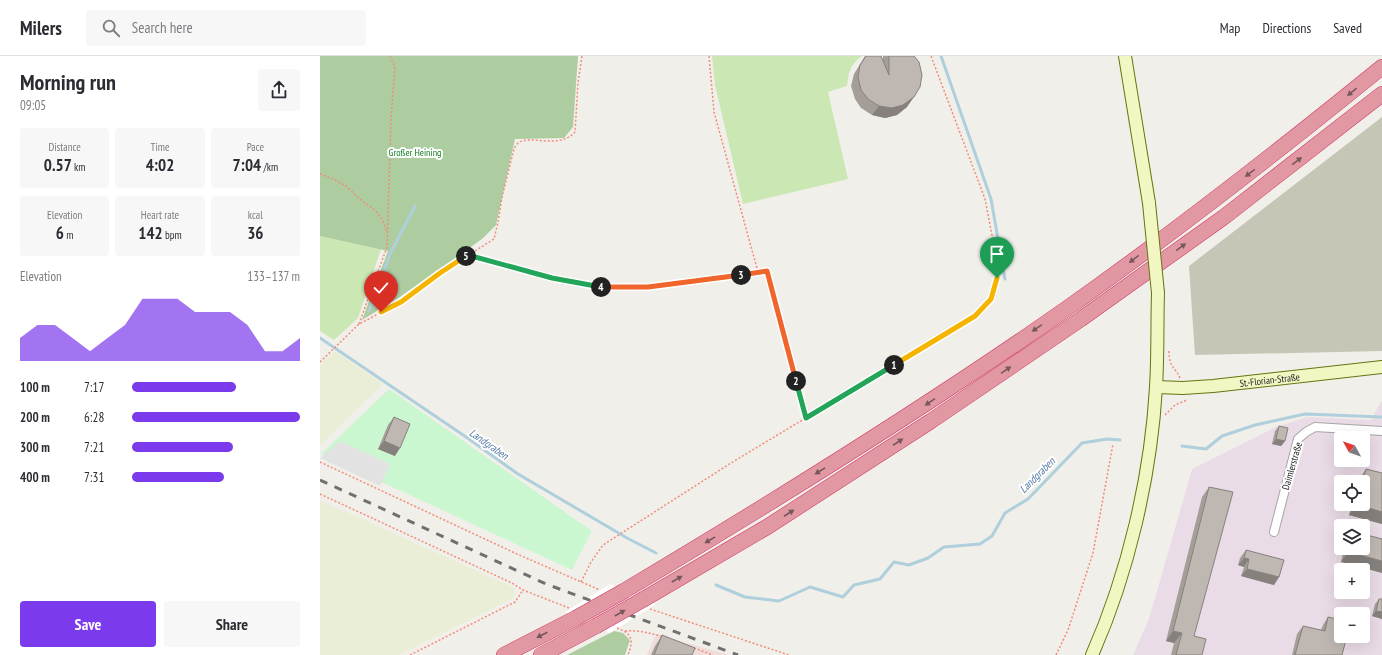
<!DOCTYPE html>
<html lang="en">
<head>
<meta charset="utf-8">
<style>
	body { margin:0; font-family:"PT Sans Narrow",sans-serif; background:#f7f7f7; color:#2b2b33; height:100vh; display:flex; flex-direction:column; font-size:15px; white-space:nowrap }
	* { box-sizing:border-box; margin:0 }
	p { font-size:13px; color:#7c7c81 }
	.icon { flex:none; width:22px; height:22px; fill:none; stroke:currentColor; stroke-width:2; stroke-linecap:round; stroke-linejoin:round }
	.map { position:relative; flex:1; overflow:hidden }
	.details { display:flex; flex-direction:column; background:#fff; width:320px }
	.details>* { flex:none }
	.needle { width:26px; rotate:310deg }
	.tools { position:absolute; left:1014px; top:375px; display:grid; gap:8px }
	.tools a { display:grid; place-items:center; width:36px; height:36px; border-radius:4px; background:#fff; box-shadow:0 4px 16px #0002; font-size:20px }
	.pin { position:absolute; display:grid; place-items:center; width:34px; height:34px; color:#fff; margin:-41px -17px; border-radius:50% 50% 50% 0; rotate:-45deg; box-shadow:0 0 4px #0007 }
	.pin .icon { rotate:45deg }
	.km { position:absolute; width:20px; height:20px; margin:-10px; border-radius:50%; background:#222; color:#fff; font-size:11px; line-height:20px; text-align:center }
	.round { display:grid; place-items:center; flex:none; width:42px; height:42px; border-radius:4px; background:#f7f7f7 }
	.headline { display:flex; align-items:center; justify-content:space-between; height:68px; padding:0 20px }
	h1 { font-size:22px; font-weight:700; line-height:30px }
	.metrics { display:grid; grid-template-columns:repeat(3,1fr); gap:6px; height:68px; padding:4px 20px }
	.metrics div { display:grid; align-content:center; border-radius:4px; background:#f7f7f7; text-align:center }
	.metrics b { font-size:17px; font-weight:700 }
	.metrics small { font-size:11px; font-weight:400 }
	.metrics p { font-size:11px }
	.chart { height:112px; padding:8px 20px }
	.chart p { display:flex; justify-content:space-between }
	.chart svg { width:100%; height:72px; margin-top:4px; fill:#7c3aed; opacity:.7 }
	.action { display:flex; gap:8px; margin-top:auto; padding:8px 20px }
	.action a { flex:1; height:46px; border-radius:4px; background:#7c3aed; color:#fff; font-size:16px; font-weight:700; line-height:46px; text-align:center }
	.action a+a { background:#f7f7f7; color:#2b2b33 }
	ul { padding:0 20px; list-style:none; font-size:13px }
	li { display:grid; grid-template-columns:64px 48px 1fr; align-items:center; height:30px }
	li i { height:10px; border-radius:5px; background:#7c3aed }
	header { display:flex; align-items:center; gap:24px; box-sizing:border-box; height:56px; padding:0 20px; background:#fff; border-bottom:1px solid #e1e1e2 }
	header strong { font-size:19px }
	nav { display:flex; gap:22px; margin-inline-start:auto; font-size:14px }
	.search { width:280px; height:36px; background:#f7f7f7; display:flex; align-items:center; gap:10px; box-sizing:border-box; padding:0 14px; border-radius:4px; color:#7c7c81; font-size:15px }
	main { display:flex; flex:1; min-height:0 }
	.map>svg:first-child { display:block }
	.commercial { fill:#f0dcdb }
	.industrial { fill:#eadce7; fill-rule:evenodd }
	.construction { fill:#c5c6b5 }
	.farmland { fill:#ebeed7 }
	.grass { fill:#cbe7b4 }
	.forest { fill:#adcda1 }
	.park { fill:#cbf7d0 }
	.parking { fill:#e2e2e2 }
	.pier { fill:#fff }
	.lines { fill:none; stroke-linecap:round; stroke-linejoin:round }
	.stream { stroke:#aecfdb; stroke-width:3 }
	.street-casing { stroke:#a6a6a6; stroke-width:10 }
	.secondary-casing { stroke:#65750d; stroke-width:14 }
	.highway-casing { stroke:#d03665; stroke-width:16 }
	.path { stroke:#f18c7b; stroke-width:1.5; stroke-dasharray:2 2; stroke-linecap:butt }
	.street { stroke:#fff; stroke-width:8 }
	.secondary { stroke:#f1f6c3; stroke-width:12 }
	.highway { stroke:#e298a3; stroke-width:15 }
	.rail { stroke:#707070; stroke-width:3; stroke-dasharray:8 8; stroke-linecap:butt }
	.secondary-bridge-casing { stroke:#65750d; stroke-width:14; stroke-linecap:butt }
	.highway-bridge-casing { stroke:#d03665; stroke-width:16; stroke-linecap:butt }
	.secondary-bridge { stroke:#f1f6c3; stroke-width:12 }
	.highway-bridge { stroke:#e298a3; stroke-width:15 }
	.wall { fill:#a49e99 }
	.shaded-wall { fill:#86817d }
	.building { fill:#bfb8b2; stroke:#86817d }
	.oneway { fill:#78575c }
	.split-1-casing { stroke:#fff; stroke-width:8 }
	.split-2-casing { stroke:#fff; stroke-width:8 }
	.split-3-casing { stroke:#fff; stroke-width:8 }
	.split-4-casing { stroke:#fff; stroke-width:8 }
	.split-5-casing { stroke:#fff; stroke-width:8 }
	.split-6-casing { stroke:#fff; stroke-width:8 }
	.split-1 { stroke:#f5b400; stroke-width:5 }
	.split-2 { stroke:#22a559; stroke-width:5 }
	.split-3 { stroke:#f0652b; stroke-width:5 }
	.split-4 { stroke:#f0652b; stroke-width:5 }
	.split-5 { stroke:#22a559; stroke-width:5 }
	.split-6 { stroke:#f5b400; stroke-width:5 }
	.labels { text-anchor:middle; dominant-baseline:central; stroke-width:4; stroke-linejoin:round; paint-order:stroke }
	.park-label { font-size:10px; fill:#147c21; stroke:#fff }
	.street-label { font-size:10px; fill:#222; stroke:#fff }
	.water-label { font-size:11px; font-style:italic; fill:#5177a4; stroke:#fff }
</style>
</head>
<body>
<header>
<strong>Milers</strong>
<div class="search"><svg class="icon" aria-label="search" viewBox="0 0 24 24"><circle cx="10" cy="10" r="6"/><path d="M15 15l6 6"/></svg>Search here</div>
<nav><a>Map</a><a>Directions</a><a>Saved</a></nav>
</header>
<main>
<section class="details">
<div class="headline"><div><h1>Morning run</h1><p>09:05</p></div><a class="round"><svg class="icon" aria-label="share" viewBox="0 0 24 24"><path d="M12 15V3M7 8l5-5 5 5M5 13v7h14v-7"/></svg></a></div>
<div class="metrics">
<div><p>Distance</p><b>0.57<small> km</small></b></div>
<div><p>Time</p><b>4:02</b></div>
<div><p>Pace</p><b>7:04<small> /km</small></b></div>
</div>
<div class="metrics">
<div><p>Elevation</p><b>6<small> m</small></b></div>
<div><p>Heart rate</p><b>142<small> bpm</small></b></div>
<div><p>kcal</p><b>36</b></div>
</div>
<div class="chart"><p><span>Elevation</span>133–137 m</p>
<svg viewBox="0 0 160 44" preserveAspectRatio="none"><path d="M0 44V30L10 22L20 22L30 30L40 38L50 30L60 22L70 6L80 6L90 6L100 14L110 14L120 14L130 22L140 38L150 38L160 30V44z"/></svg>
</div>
<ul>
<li><b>100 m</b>7:17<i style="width:62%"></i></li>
<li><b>200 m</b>6:28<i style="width:100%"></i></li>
<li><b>300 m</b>7:21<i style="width:60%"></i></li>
<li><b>400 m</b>7:31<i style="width:55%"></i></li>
</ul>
<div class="action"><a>Save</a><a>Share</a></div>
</section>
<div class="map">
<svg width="1062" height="599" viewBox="0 0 1062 599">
	<rect width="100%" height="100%" fill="#f1efea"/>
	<path class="commercial" d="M336,578L409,599H327Z"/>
	<path class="industrial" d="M1062,344V599H813L829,563L872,413L956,371L987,361L1051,364L1043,394V382H1021V404H1040L1035,426H1021V448H1029L1023,470H1021V479L1003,552L1021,482V492H1043V470H1024L1030,448H1043V426H1035L1041,404H1043V396L1051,364ZM1021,514H1043V536H1021ZM1021,558H1043V580H1021Z"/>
	<path class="construction" d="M1062,61V295L875,299L869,210Z"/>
	<path class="farmland" d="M15,295L63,328L0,390V309Z
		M0,444L195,532L193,542L79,599H0Z"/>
	<path class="grass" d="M392,0H542C530,9 529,15 527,30L508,36L528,123L423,148L395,29Z
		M0,180L61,193L38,262L14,284L0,275Z"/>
	<path class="forest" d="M0,0H258L253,71L244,82L195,83L176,169L162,183L80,241L42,264L68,195L0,180Z
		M294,575L303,577L310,584L305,599H247Z"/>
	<path class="park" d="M69,333L272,475L252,514L1,398Z"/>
	<path class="parking" d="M20,385L70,408L60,430L0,402Z"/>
	<path class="pier" d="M290,528L336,548L290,577L245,556Z"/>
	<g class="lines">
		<path class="stream" d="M621,0L671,143L685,223
			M49,255L71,196L95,150
			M0,282L149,383L198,418L307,482L336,497
			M862,390L886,393L902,380L935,369L985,358L1062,361
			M396,529L425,541L459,545L490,531L523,541L534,529L560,523L574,506L589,509L608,502L624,491L660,488L672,480L685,457L708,443L762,387L787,383L800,384"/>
		<g class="street-casing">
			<path id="street" d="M954,476L978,383L986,376L995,371L1062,375"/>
		</g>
		<g class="secondary-casing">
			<g id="secondary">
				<path d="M805,0L829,147"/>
				<path id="s1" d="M836,331L863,332L893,330L1062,311"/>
				<path d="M772,599C808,518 831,420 836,331C838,300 837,268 838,237"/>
			</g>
		</g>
		<g class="highway-casing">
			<path id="highway" d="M304,535C455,445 605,352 749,251C856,175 960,94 1062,11
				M324,543L447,471L611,365L761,263L904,161L1062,38
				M184,599L256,562
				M221,599L276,570"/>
		</g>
		<path class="path" d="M389,0L394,56L438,216
			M0,118L11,122L26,130L42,145L55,154L62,163L67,176
			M148,199L232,222L279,231H328L447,215L486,362
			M39,268L67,191L71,62L75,11L70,0
			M849,295C849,313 855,310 860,322
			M0,306L39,268L81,246L120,217L174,183L178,166L182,141L194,93C195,91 197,87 200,86C203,84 209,84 213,84C228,85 244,88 255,76L258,27L262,0
			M845,359L855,349L867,344V343
			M0,406L197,498L280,534
			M0,438L192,527L203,534L249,552
			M261,526L271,506L283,489L411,407L655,260L671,243L677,222L676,200L665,143L611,0
			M330,553L469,599
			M297,572C312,578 314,583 308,599
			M305,575C319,574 330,577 343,581
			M374,592L393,599
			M90,599L195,546L203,534
			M736,599L748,574L773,497L793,388"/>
		<use href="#street" class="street"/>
		<use href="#secondary" class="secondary"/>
		<use href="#highway" class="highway"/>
		<path class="rail" d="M0,424L226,528L418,599"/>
		<g class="secondary-bridge-casing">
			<path id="secondary-bridge" d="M829,147L838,237"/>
		</g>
		<g class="highway-bridge-casing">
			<path id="highway-bridge" d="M256,562L304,535
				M276,570L324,543"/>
		</g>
		<use href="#secondary-bridge" class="secondary-bridge"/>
		<use href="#highway-bridge" class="highway-bridge"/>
	</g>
	<path class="wall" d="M545,0L563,3V0H594L587,51L577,59L565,62L552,59L541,52L535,43L531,30L534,18Z
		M74,361L75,400L58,393L68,369Z
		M959,370L965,385L961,390L952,388L955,375Z
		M1046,413L1062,417V468L1029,459L1032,448H1043V426H1038L1039,423Z
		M889,431L874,580L882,599H851L854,587L846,585L882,441Z
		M1024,492H1043L1021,506Z
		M926,494L959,521L954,529L921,520L924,511L918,509L920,502Z
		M1059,543H1062V563L1052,560L1055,548Z
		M1008,561L1022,599H972L977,578L983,570L1001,574L1003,569Z
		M342,579L372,599H331L335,590Z"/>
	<path class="shaded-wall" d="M594,41L587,51L577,59L565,62L552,59L559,50Z
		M956,383L965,385L961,390L952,388Z
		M64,385L80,392L75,400L58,393Z
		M1036,448L1062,456V468L1029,459Z
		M1028,496L1062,505V517L1021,506Z
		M924,502L929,503L924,511L918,509Z
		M927,513L959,521L954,529L921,520Z
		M1056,555L1062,556V563L1052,560Z
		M853,575L862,577L854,587L846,585Z"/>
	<path class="building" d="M546,0H561L569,19V0H594L599,6L602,19L600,31L594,41L583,49L572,52L559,50L548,43L541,34L538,21L540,9Z
		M74,361L90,368L80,392L64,385Z
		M959,370L968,372L965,385L956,383Z
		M1046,413L1062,417V456L1036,448H1043V426H1042Z
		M889,431L913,436L874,580L886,583L882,599H856L862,577L853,575Z
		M1043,478L1062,483V505L1028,496L1029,492H1043Z
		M926,494L964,504L959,521L927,513L929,503L924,502Z
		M1059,543H1062V556L1056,555Z
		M1008,561L1021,564V580H1027L1022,599H975L983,570L1005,575Z
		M342,579L375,592L372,599H334Z"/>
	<defs><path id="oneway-solid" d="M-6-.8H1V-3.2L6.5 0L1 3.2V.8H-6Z"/></defs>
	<g class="oneway">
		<use href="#oneway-solid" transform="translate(1032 36) rotate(141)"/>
		<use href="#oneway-solid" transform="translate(977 105) rotate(-38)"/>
		<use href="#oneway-solid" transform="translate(930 117) rotate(143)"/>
		<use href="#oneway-solid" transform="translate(861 191) rotate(-36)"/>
		<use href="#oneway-solid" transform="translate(814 203) rotate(143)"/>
		<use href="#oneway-solid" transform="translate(717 272) rotate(146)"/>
		<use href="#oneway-solid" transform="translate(686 314) rotate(-34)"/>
		<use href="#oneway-solid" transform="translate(610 346) rotate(146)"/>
		<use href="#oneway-solid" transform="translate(578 386) rotate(-33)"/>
		<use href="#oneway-solid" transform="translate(500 415) rotate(148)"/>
		<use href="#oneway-solid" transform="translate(469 457) rotate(-33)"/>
		<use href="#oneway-solid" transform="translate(390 484) rotate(149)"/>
		<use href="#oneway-solid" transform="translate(357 523) rotate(-30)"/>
		<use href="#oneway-solid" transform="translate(300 557) rotate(-30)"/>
		<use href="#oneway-solid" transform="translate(222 579) rotate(153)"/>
	</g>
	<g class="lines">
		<g class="split-1-casing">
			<path id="split-1" d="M574,309L655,260L671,243L677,222"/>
		</g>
		<g class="split-2-casing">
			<path id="split-2" d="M476,325L486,362L574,309"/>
		</g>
		<g class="split-3-casing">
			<path id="split-3" d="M421,219L447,215L476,325"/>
		</g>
		<g class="split-4-casing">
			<path id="split-4" d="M281,231H328L421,219"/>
		</g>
		<g class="split-5-casing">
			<path id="split-5" d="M146,200L148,199L232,222L281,231"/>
		</g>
		<g class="split-6-casing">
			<path id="split-6" d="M61,256L81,246L120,217L146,200"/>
		</g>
		<use href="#split-1" class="split-1"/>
		<use href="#split-2" class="split-2"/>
		<use href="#split-3" class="split-3"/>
		<use href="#split-4" class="split-4"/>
		<use href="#split-5" class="split-5"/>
		<use href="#split-6" class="split-6"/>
	</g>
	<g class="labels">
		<g class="park-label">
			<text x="95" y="96">Großer Heining</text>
		</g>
		<g class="street-label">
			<text stroke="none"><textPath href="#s1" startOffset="114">St.-Florian-Straße</textPath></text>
			<text transform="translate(972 410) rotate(-74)">Daimlerstraße</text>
		</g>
		<g class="water-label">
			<text transform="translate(169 388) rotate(35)">Landgraben</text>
			<text transform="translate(717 419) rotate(-45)">Landgraben</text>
		</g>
	</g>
</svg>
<div class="tools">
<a><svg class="needle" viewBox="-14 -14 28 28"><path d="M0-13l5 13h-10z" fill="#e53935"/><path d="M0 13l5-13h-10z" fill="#7c7c81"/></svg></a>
<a><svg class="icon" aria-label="locate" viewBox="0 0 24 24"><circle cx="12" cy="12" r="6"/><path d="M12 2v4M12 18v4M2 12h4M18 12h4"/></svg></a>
<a><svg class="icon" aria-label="layers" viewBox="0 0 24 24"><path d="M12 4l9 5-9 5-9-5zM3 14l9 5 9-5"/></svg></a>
<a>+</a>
<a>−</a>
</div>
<div class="pin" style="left:677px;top:222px;background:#1e9e55"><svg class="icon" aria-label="arrive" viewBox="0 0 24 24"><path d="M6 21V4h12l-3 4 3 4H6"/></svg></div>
<div class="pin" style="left:61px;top:256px;background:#d93025"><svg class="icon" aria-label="check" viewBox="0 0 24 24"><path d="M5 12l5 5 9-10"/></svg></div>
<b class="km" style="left:574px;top:309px">1</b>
<b class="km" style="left:476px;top:325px">2</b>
<b class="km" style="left:421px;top:219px">3</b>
<b class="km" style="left:281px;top:231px">4</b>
<b class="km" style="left:146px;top:200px">5</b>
</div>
</main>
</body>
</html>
